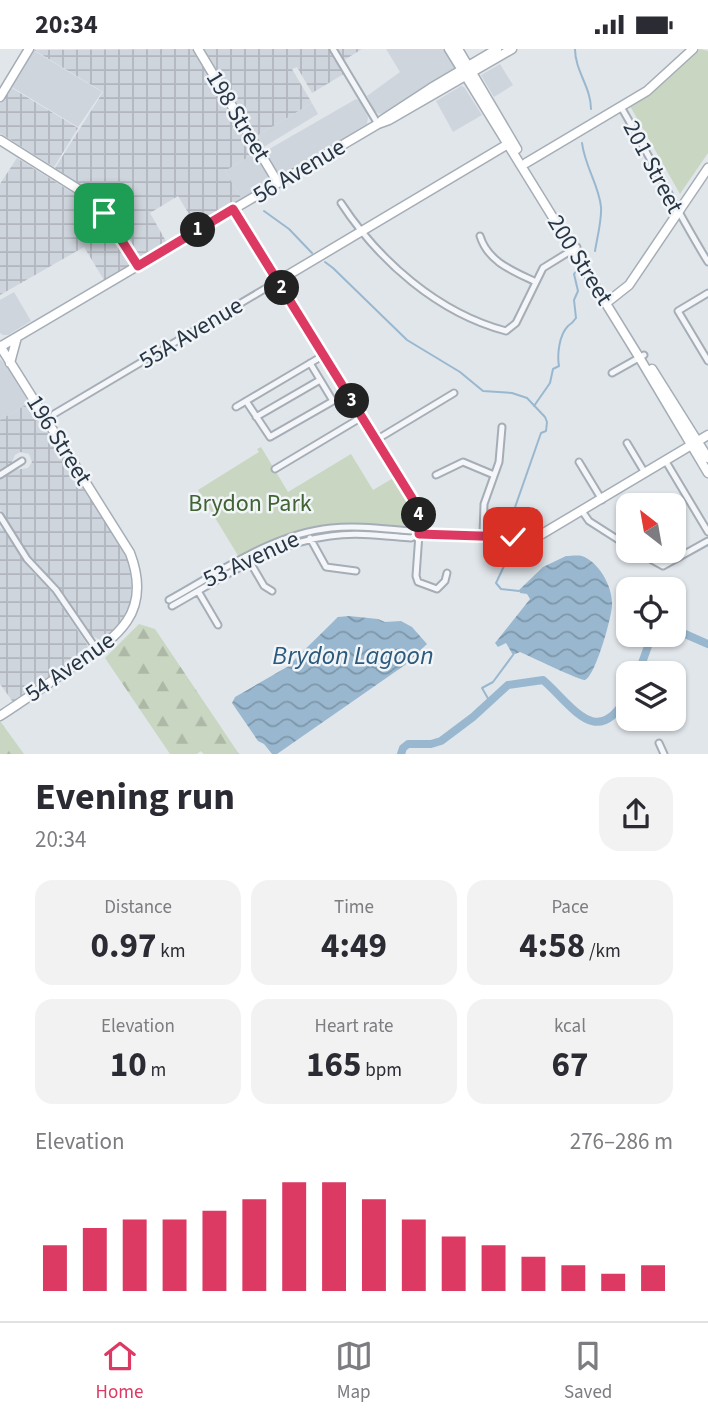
<!DOCTYPE html>
<html lang="en">
<head>
<meta charset="utf-8">
<style>
	body { margin:0; font-family:"Source Sans 3",sans-serif; background:#f2f2f3; color:#2b2b33; height:100vh; display:flex; flex-direction:column; font-size:26px; white-space:nowrap }
	* { box-sizing:border-box; margin:0 }
	p { font-size:23px; color:#7c7c81 }
	.icon { flex:none; width:38px; height:38px; fill:none; stroke:currentColor; stroke-width:2; stroke-linecap:round; stroke-linejoin:round }
	.map { position:relative; height:705px; overflow:hidden }
	.side { display:flex; flex-direction:column; background:#fff; flex:1 }
	.side>* { flex:none }
	.needle { width:46px; rotate:329deg }
	.fabs { position:absolute; left:616px; top:444px; display:grid; gap:14px }
	.fabs a { display:grid; place-items:center; width:70px; height:70px; border-radius:14px; background:#fff; box-shadow:0 2px 5px #0004; font-size:35px }
	.pin { position:absolute; display:grid; place-items:center; width:60px; height:60px; color:#fff; margin:-30px; border-radius:14px; box-shadow:0 4px 10px #0006 }
	.km { position:absolute; width:35px; height:35px; margin:-18px; border-radius:50%; background:#222; color:#fff; font-size:19px; line-height:35px; text-align:center }
	.round { display:grid; place-items:center; flex:none; width:74px; height:74px; border-radius:21px; background:#f2f2f3 }
	.summary { display:flex; align-items:center; justify-content:space-between; height:119px; padding:0 35px }
	h1 { font-size:38px; font-weight:700; line-height:52px }
	.stats { display:grid; grid-template-columns:repeat(3,1fr); gap:10px; height:119px; padding:7px 35px }
	.stats div { display:grid; align-content:center; border-radius:18px; background:#f2f2f3; text-align:center }
	.stats b { font-size:35px; font-weight:700 }
	.stats small { font-size:19px; font-weight:400 }
	.stats p { font-size:19px }
	.chart { height:196px; padding:14px 35px }
	.chart p { display:flex; justify-content:space-between }
	.chart svg { width:100%; height:126px; margin-top:7px; stroke:#dc3a63; stroke-width:6 }
	.status { display:flex; justify-content:space-between; align-items:center; height:49px; padding:0 35px; background:#fff; direction:ltr }
	.status svg { height:19px; fill:currentColor }
	.tab-bar { display:flex; justify-content:space-around; align-items:center; height:98px; border-top:2px solid #e1e1e2; background:#fff; font-size:19px; color:#7c7c81 }
	.tab-bar a { display:grid; justify-items:center; gap:4px }
	.tab-bar .active { color:#dc3a63 }
	.map>svg:first-child { display:block }
	.built { fill:#cfd5dd }
	.industrial { fill:url(#industrial-grid) }
	.forest { fill:url(#forest-firs) }
	.park { fill:#c9d6c1 }
	.water { fill:url(#water-waves) }
	.lines { fill:none; stroke-linecap:round; stroke-linejoin:round }
	.stream { stroke:#99b8cf; stroke-width:2 }
	.river { stroke:#99b8cf; stroke-width:8 }
	.street-casing { stroke:#a5adb6; stroke-width:9 }
	.secondary-casing { stroke:#a5adb6; stroke-width:11 }
	.street { stroke:#f4f6f9; stroke-width:5 }
	.secondary { stroke:#fff; stroke-width:8 }
	.route-casing { stroke:#fff; stroke-width:14 }
	.route { stroke:#dc3a63; stroke-width:9 }
	.labels { text-anchor:middle; dominant-baseline:central; stroke-width:5; stroke-linejoin:round; paint-order:stroke }
	.street-label { font-size:24px; fill:#273545; stroke:#f1f5f8 }
	.park-label { font-size:24px; fill:#416233; stroke:#f1f5f8 }
	.water-label { font-size:26px; font-style:italic; fill:#2d597d; stroke:#f1f5f8 }
</style>
</head>
<body>
<div class="status"><b>20:34</b><svg viewBox="0 0 49 12"><path d="M0 12V9h3v3zM5 12V6h3v6zM10 12V3h3v9zM15 12V0h3v12zM26 1h20v11H26zM47 4h2v5h-2z"/></svg></div>
<div class="map">
<svg width="708" height="705" viewBox="0 0 708 705">
	<defs>
		<pattern id="industrial-grid" width="8" height="8" patternUnits="userSpaceOnUse" patternTransform="scale(1.75)"><rect width="8" height="8" fill="#cfd5dd"/><path d="M0 4h8M4 0v8" fill="none" stroke="#b2b7bf"/></pattern>
		<pattern id="forest-firs" width="22" height="20" patternUnits="userSpaceOnUse" patternTransform="scale(1.75)"><rect width="22" height="20" fill="#c9d6c1"/><path d="M5 1l3.5 6h-7zM16 11l3.5 6h-7z" fill="#adb8a7"/></pattern>
		<pattern id="water-waves" width="16" height="10" patternUnits="userSpaceOnUse" patternTransform="scale(1.75)"><rect width="16" height="10" fill="#99b8cf"/><path d="M0 5q4-4 8 0t8 0" fill="none" stroke="#7d96aa"/></pattern>
	</defs>
	<rect width="100%" height="100%" fill="#e1e6eb"/>
	<path class="built" d="M386,0H446L455,17L454,20L386,64L379,65L375,62L367,47L400,23Z
		M33,1L102,43L78,78L10,37Z
		M500,15L513,36L494,48L481,26Z
		M461,37L464,38L482,66L453,83L436,52Z
		M356,50L360,52L368,68L367,75L286,124L280,125L276,122L264,103Z
		M312,54L318,65L262,99L255,88Z
		M255,104L271,132L242,150L225,122Z
		M14,243L31,272L8,286H3L0,284V251Z
		M0,310L7,317L29,354L0,371Z"/>
	<path class="industrial" d="M192,0L255,104L225,122L242,150L196,177L178,147L150,164L167,194L141,208L137,206L119,178L97,151L103,147L96,151L81,136L55,119L103,43L34,1Z
		M204,0H362L341,13L347,23L312,44L297,18L292,20L312,54L255,88Z
		M10,38L78,79L54,118L0,84V55Z
		M17,109L89,154L100,165L129,210L130,215L127,218L104,231L84,198L0,246V135Z
		M29,354L121,497L129,515L132,533L130,554L119,577L102,592L89,585L57,537L32,511L0,460V430L15,421L28,419L32,413L29,405L20,403L15,406L11,415L0,422V371Z
		M0,479L5,482L29,519L53,544L88,597L80,609L13,653L0,635Z"/>
	<path class="forest" d="M139,575L155,580L239,705H204L201,702L197,705H170L105,609Z
		M0,672L24,705H0Z"/>
	<path class="park" d="M700,0L708,2V104L680,145L630,57L666,32L687,10Z
		M261,398L288,443L351,405L373,441L395,428L417,468L416,478L410,480C348,469 295,479 239,508L198,441L259,403L257,400Z"/>
	<path class="water" d="M566,507C570,507 578,506 582,507C599,513 613,538 612,556C612,568 595,628 585,631C581,632 529,607 520,603L513,606L506,594L498,598L495,594L530,550L527,545L520,544L519,541L543,518Z
		M349,567L378,570L385,573L401,572L412,578L427,595L405,616L277,705H272L264,695L258,692L232,654L235,648L287,618L338,568Z"/>
	<g class="lines">
		<path class="stream" d="M575,0C575,22 591,38 591,60
			M582,94C585,118 599,136 601,158C602,171 597,189 595,202
			M264,162L289,180L312,204
			M325,213L333,219L407,291L460,323L483,342L512,344L527,349L545,368L547,373L546,382L541,384L513,464L510,479
			M534,357L550,334L553,320L559,317C557,306 559,286 568,277C571,275 574,272 576,269L574,251L578,242L574,225L578,220
			M513,498L496,534L501,540L519,542
			M490,653L482,639L493,633L513,606"/>
		<path class="river" d="M674,584L685,585L708,595
			M638,625L652,586
			M401,705L403,699L408,695H431L441,692L473,668L508,636L543,631C573,657 597,702 628,646"/>
		<g class="street-casing">
			<path id="street" d="M333,0L378,75
				M621,58C651,109 677,163 708,213
				M341,154C379,212 438,264 506,282L516,274L543,219L577,198
				M480,187C488,213 513,222 536,233
				M708,244L678,262L708,312
				M310,314L333,352
				M612,324L644,306
				M246,352L270,388L347,344
				M236,358L324,306
				M54,365L278,232
				M256,368L320,331
				M376,391L454,344
				M627,394L645,424
				M665,411L708,483
				M579,413L602,451
				M275,420L362,368
				M0,426L22,412
				M436,426L463,413L494,426
				M582,462L589,472L628,497
				M0,467L27,510L56,541L97,601
				M419,485L416,527L418,533L437,540L445,532L447,524
				M483,486L484,455L499,413L502,378
				M310,489L326,518L356,522
				M636,502L663,517L708,492
				M250,513L264,537L272,542
				M198,542L218,576
				M169,551C220,523 272,485 331,479C358,476 385,480 412,482L419,485
				M172,557C222,529 272,494 330,487C357,483 385,487 411,489L419,485
				M659,694L664,705"/>
		</g>
		<g class="secondary-casing">
			<path id="secondary" d="M198,0L278,134
				M449,0L639,308L708,424
				M458,0L517,100
				M0,48L29,0
				M382,71L431,39L497,0
				M0,91L81,142C106,164 121,189 138,217
				M526,114L647,42L693,0
				M233,161L412,449L420,469L419,485L513,487L542,485L708,386
				M278,232L508,95
				M604,251H610L629,236L708,119
				M0,297L130,504C154,567 114,590 68,621C46,636 23,652 0,667
				M0,298L378,75L389,71L512,0
				M10,314L17,288
				M652,320L708,409"/>
		</g>
		<use href="#street" class="street"/>
		<use href="#secondary" class="secondary"/>
	</g>
	<g class="lines">
		<g class="route-casing">
			<path id="route" d="M104,164L138,217L233,160L412,449L420,469L419,485L513,488"/>
		</g>
		<use href="#route" class="route"/>
	</g>
	<g class="labels">
		<g class="street-label">
			<text transform="translate(238 67) rotate(59)">198 Street</text>
			<text transform="translate(653 118) rotate(62)">201 Street</text>
			<text transform="translate(299 122) rotate(-31)">56 Avenue</text>
			<text transform="translate(580 211) rotate(58)">200 Street</text>
			<text transform="translate(191 284) rotate(-31)">55A Avenue</text>
			<text transform="translate(59 391) rotate(58)">196 Street</text>
			<text transform="translate(251 510) rotate(-25)">53 Avenue</text>
			<text transform="translate(70 618) rotate(-35)">54 Avenue</text>
		</g>
		<g class="park-label">
			<text x="250" y="454">Brydon Park</text>
		</g>
		<g class="water-label">
			<text x="353" y="606">Brydon Lagoon</text>
		</g>
	</g>
</svg>
<div class="fabs">
<a><svg class="needle" viewBox="-14 -14 28 28"><path d="M0-13l5 13h-10z" fill="#e53935"/><path d="M0 13l5-13h-10z" fill="#7c7c81"/></svg></a>
<a><svg class="icon" aria-label="locate" viewBox="0 0 24 24"><circle cx="12" cy="12" r="6"/><path d="M12 2v4M12 18v4M2 12h4M18 12h4"/></svg></a>
<a><svg class="icon" aria-label="layers" viewBox="0 0 24 24"><path d="M12 4l9 5-9 5-9-5zM3 14l9 5 9-5"/></svg></a>
</div>
<div class="pin" style="left:104px;top:164px;background:#1e9e55"><svg class="icon" aria-label="arrive" viewBox="0 0 24 24"><path d="M6 21V4h12l-3 4 3 4H6"/></svg></div>
<div class="pin" style="left:513px;top:488px;background:#d93025"><svg class="icon" aria-label="check" viewBox="0 0 24 24"><path d="M5 12l5 5 9-10"/></svg></div>
<b class="km" style="left:198px;top:181px">1</b>
<b class="km" style="left:282px;top:239px">2</b>
<b class="km" style="left:352px;top:352px">3</b>
<b class="km" style="left:419px;top:466px">4</b>
</div>
<section class="side">
<div class="summary"><div><h1>Evening run</h1><p>20:34</p></div><a class="round"><svg class="icon" aria-label="share" viewBox="0 0 24 24"><path d="M12 15V3M7 8l5-5 5 5M5 13v7h14v-7"/></svg></a></div>
<div class="stats">
<div><p>Distance</p><b>0.97<small> km</small></b></div>
<div><p>Time</p><b>4:49</b></div>
<div><p>Pace</p><b>4:58<small> /km</small></b></div>
</div>
<div class="stats">
<div><p>Elevation</p><b>10<small> m</small></b></div>
<div><p>Heart rate</p><b>165<small> bpm</small></b></div>
<div><p>kcal</p><b>67</b></div>
</div>
<div class="chart"><p><span>Elevation</span>276–286 m</p>
<svg viewBox="0 0 160 44" preserveAspectRatio="none"><path d="M5 44V28M15 44V22M25 44V19M35 44V19M45 44V16M55 44V12M65 44V6M75 44V6M85 44V12M95 44V19M105 44V25M115 44V28M125 44V32M135 44V35M145 44V38M155 44V35"/></svg>
</div>
</section>
<nav class="tab-bar">
<a class="active"><svg class="icon" aria-label="home" viewBox="0 0 24 24"><path d="M3 11l9-7 9 7M6 9v11h12V9"/></svg>Home</a>
<a><svg class="icon" aria-label="map" viewBox="0 0 24 24"><path d="M3 6l6-2 6 2 6-2v14l-6 2-6-2-6 2zM9 4v14M15 6v14"/></svg>Map</a>
<a><svg class="icon" aria-label="saved" viewBox="0 0 24 24"><path d="M7 4h10v16l-5-4-5 4z"/></svg>Saved</a>
</nav>
</body>
</html>
